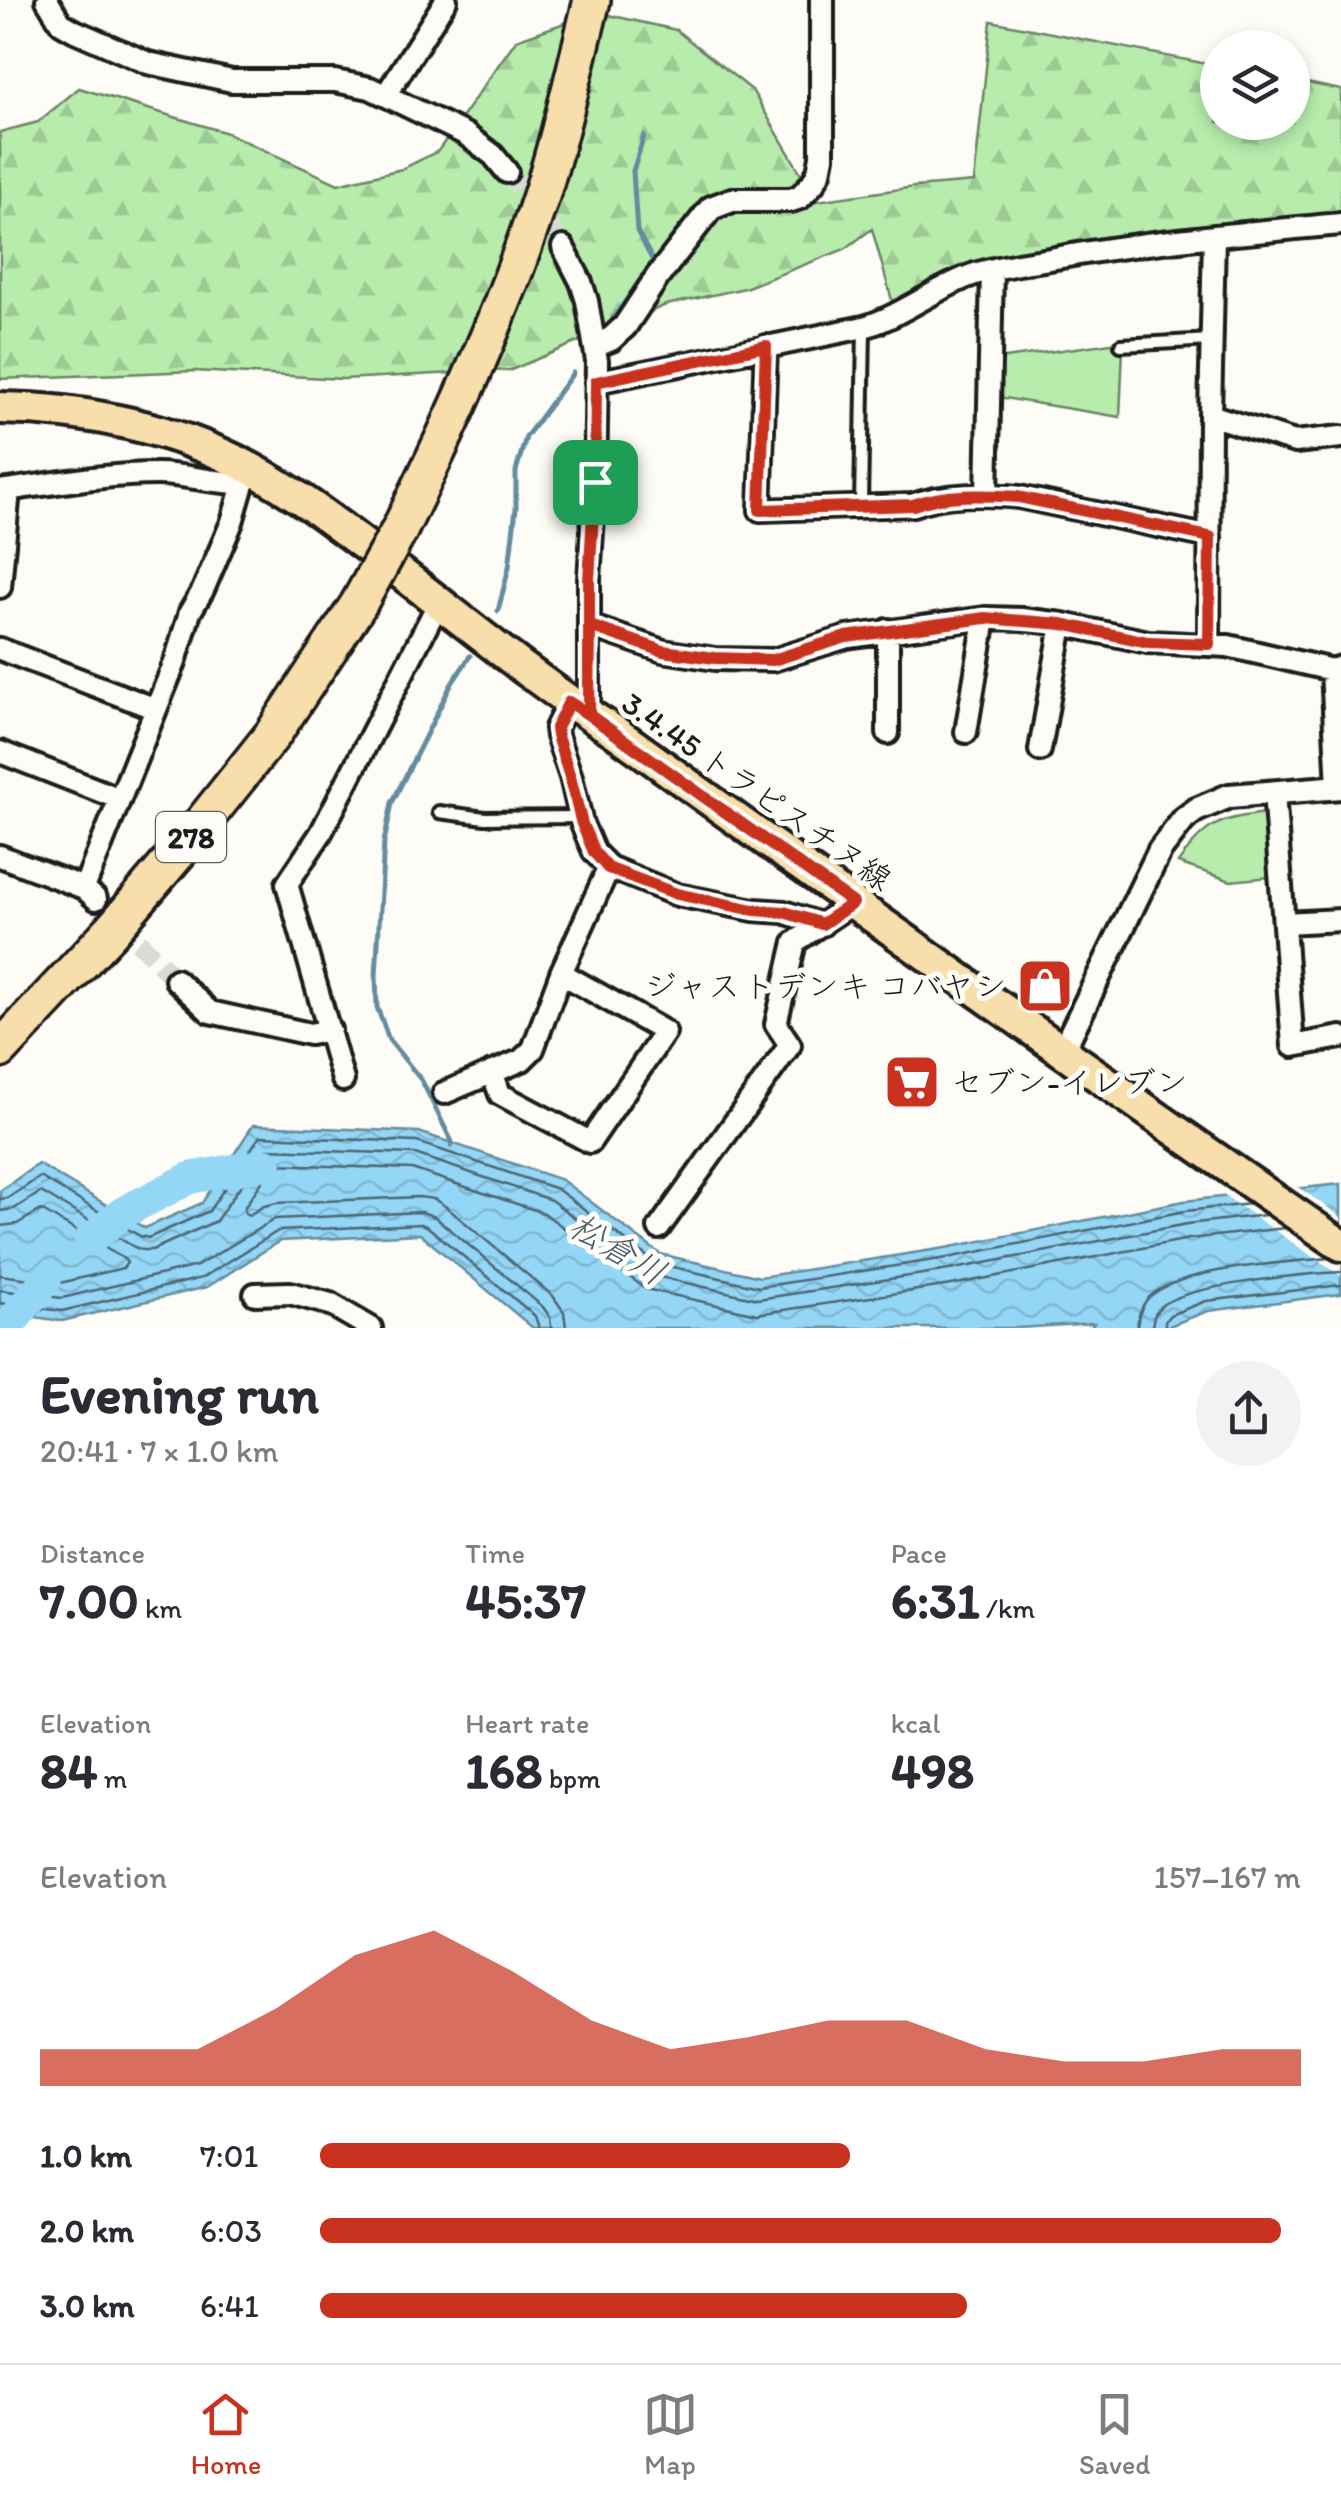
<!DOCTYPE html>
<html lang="en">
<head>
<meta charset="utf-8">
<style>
	body { margin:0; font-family:Itim,"Klee One",sans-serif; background:#f2f2f3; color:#2b2b33; height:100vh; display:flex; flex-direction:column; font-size:38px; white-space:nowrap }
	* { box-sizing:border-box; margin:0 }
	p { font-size:32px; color:#7c7c81 }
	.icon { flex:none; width:55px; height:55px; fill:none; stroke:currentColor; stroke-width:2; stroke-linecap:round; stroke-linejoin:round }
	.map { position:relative; height:1328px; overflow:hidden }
	.panel { display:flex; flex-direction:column; background:#fff; flex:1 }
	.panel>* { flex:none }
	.tools { position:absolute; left:1200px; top:30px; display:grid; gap:20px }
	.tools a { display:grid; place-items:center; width:110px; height:110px; border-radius:50%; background:#fff; box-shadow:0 5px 15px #0003; font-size:50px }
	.pin { position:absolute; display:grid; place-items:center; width:85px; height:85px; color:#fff; margin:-42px; border-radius:20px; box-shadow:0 5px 15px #0006 }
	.round { display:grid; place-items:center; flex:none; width:105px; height:105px; border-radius:52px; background:#f2f2f3 }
	.summary { display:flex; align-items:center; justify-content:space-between; height:170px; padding:0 40px }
	h1 { font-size:55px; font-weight:700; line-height:75px }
	.figures { display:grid; grid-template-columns:repeat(3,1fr); gap:15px; height:170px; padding:10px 40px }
	.figures div { display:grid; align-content:center }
	.figures b { font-size:50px; font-weight:700 }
	.figures small { font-size:28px; font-weight:400 }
	.figures p { font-size:28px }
	.chart { height:280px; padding:20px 40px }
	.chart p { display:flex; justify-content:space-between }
	.chart svg { width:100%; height:180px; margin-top:10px; fill:#c8321e; opacity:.7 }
	ul { padding:0 40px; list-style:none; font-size:32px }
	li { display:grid; grid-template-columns:160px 120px 1fr; align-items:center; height:75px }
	li i { height:25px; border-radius:12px; background:#c8321e }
	.tabs { display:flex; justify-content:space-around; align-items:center; height:140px; border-top:2px solid #e1e1e2; background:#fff; font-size:28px; color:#7c7c81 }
	.tabs a { display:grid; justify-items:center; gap:5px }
	.tabs .selected { color:#c8321e }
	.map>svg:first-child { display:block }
	.forest { fill:url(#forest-firs); stroke:#6a8464; stroke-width:2.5 }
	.park { fill:#b7ecad; stroke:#6a8464; stroke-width:2.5 }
	.water { fill:url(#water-waves); stroke:#648c9e; stroke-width:2.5 }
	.pier { fill:#fdfcf7 }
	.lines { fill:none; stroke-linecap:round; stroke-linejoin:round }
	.shore { stroke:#4c6673; stroke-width:2.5 }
	.stream { stroke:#648c9e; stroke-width:5 }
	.river { stroke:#94d6f5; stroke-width:32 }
	.minor-tunnel { stroke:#dbdad6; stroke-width:20; stroke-dasharray:20 10; stroke-linecap:butt }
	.service-casing { stroke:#1c1c1c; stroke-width:18 }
	.minor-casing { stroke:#1c1c1c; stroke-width:28 }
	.tertiary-casing { stroke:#1c1c1c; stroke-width:30 }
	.primary-casing { stroke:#1c1c1c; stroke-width:38 }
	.motorway-casing { stroke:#1c1c1c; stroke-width:42 }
	.service { stroke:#fdfcf7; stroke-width:10 }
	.minor { stroke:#fdfcf7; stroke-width:20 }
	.tertiary { stroke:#fdfcf7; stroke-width:22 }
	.primary { stroke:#f8deab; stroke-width:30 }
	.motorway { stroke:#f8deab; stroke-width:35 }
	.motorway-bridge-casing { stroke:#1c1c1c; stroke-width:42; stroke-linecap:butt }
	.motorway-bridge { stroke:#f8deab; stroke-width:35 }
	.route-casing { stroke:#fff; stroke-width:20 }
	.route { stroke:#c8321e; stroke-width:12 }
	.labels { text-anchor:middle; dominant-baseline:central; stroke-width:10; stroke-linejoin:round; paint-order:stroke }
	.shield { fill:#fdfcf7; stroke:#605f5e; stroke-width:2.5 }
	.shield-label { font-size:30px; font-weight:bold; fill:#1c1c1c }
	.street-label { font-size:32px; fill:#1c1c1c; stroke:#fdfcf7 }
	.poi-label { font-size:32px; fill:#1c1c1c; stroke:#fdfcf7; text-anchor:end }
	.water-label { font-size:35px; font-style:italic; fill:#465d68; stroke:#fdfcf7 }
</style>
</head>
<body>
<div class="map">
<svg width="1341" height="1328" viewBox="0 0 1341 1328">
	<defs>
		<pattern id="forest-firs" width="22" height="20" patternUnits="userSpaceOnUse" patternTransform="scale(2.5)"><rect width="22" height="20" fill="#b7ecad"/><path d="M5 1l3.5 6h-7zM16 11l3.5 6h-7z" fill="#9dca94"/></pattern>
		<pattern id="water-waves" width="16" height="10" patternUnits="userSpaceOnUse" patternTransform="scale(2.5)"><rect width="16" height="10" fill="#94d6f5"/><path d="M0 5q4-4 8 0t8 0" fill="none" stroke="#7fb7d1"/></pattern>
	</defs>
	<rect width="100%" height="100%" fill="#fdfcf7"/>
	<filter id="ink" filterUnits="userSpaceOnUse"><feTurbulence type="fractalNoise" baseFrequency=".01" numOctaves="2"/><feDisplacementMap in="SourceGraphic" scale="20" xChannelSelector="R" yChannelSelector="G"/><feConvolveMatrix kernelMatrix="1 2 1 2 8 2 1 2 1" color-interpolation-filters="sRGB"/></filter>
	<g filter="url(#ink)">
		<path class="forest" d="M596,12L676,30L752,90L817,201L915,187L974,182L991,21L1217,66L1218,122H1292L1293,80L1341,90V215L987,261L969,265L893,304L872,229L845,249L745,288L666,305L511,370L343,379L195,371L0,379V132L38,122L79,88L227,133L338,184L402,169L438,151L516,40Z"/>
		<path class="park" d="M1118,342L1123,348L1120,417L998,397V359Z
			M1266,813L1271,877L1231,881L1178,863C1205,823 1219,819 1266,813Z"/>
		<path class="water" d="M253,1125L419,1132L562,1180L660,1254L760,1277L945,1248L1184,1201L1341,1184V1294L1208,1311L1164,1328H1091L1094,1323L1019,1328H533L420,1234L280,1241L207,1287L62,1321L0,1312V1191L38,1164L145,1228L202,1203Z"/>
		<path class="pier" d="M1294,1184L1341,1217V1276L1219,1192Z"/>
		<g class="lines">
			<path class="shore" d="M0,1199L8,1198L40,1177L140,1236L148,1238L209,1211L260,1136L417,1142L557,1189L656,1263L759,1287L947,1258L1185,1211L1251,1204
				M0,1211L14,1209L41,1192L134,1247L143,1250H152L216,1221L266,1149L415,1154L551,1200L651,1275L758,1299L949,1270L1187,1224L1266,1215
				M0,1226L17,1224L41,1210L124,1259L127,1263L123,1268L60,1283L0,1275
				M0,1290L62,1298L197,1266L275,1219L422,1212L435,1217L543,1307L550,1317L551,1328
				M0,1303L62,1311L202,1278L278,1231L421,1224L428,1227L535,1316L539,1328
				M566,1328L564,1312L553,1296L445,1206L434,1199L419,1197L277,1203L264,1206L249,1215L245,1213L244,1208L274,1164L412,1169L544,1213L646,1289L757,1314L951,1285L1189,1239L1285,1228
				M1137,1328C1138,1314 1142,1302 1153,1294C1188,1267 1284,1263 1329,1258
				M1152,1328C1153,1319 1154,1312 1161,1306C1186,1285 1305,1274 1341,1272
				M1165,1328V1321L1170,1315L1206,1301L1341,1285"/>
			<path class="stream" d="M613,319L653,261L637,231L633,171L644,136
				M498,611L509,567L516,508V471L526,437L573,373
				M451,1146L452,1142L422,1081L389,1040L377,1007L376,975L384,842L392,803L451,685L470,656"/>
			<path class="river" d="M90,1240L122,1213L190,1178L266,1164
				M7,1328L46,1279"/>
			<path class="minor-tunnel" d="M507,172L537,208L563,247
				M96,899L176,980"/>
			<g class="service-casing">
				<path id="service" d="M1121,345L1211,340
					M861,506L864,327
					M439,812L485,818L579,817"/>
			</g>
			<g class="minor-casing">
				<path id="minor" d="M47,0L61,23L75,31L148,63L232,81H335L370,88L465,134L493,155L507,172
					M391,87L446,0
					M563,247L581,282L587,301L597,361L595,482L589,580V715
					M766,346L760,510L913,505C946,493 984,494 1019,497L1210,537
					M596,382L864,327C904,315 936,287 975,274C999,266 1026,263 1050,259C1146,241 1244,233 1341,224
					M1210,415L1295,442L1341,437
					M0,491C52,484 105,474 157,474C186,474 214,484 244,483
					M987,495L992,270
					M0,587L9,490
					M590,626L663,651L715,659L773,660L847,637L985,618L1022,619L1062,624L1148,642L1228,646L1332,670L1341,667
					M888,630V733
					M1209,644L1210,415L1214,236
					M0,649L156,709
					M1332,670L1338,787
					M569,702L556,728L557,736L571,777L582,824L594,852L609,867L677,895L754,910L784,912L822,925
					M966,732L985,618
					M1040,750L1062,624
					M0,752L120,799
					M1274,792L1293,1046L1341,1037
					M0,856L84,888L96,899
					M84,888L175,662L190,612L203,590L232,522L248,467
					M1284,923L1341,920
					M176,980L210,1012L310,1034L330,1030
					M492,1072L500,1094L590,1142L665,1032L561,973
					M343,1080L287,884L321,833L439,602
					M444,1093L522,1060L533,1049L561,973L609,867
					M659,1228L790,1045L776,1024L795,942L853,903
					M255,1294L290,1293L330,1304L371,1328"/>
			</g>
			<g class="tertiary-casing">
				<path id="tertiary" d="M596,345L611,339L625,326L658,276L711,208L732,200H791L800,197L813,183L819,172L822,157V0
					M1062,1052L1160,850L1184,819L1196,810L1229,796L1341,787"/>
			</g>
			<g class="primary-casing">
				<path id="primary" d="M0,408C86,409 174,428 250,468C295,492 335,523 376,554C455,613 530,678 614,731C855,905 1096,1077 1341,1245"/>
			</g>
			<g class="motorway-casing">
				<path id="motorway" d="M399,531C453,421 504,310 542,193C562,130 576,64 592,0
					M0,1050L111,931L187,842L273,734L358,605"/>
			</g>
			<use href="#service" class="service"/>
			<use href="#minor" class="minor"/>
			<use href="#tertiary" class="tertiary"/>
			<use href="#primary" class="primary"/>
			<use href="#motorway" class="motorway"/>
			<g class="motorway-bridge-casing">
				<path id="motorway-bridge" d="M358,605L399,531"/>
			</g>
			<use href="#motorway-bridge" class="motorway-bridge"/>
		</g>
	</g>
	<g class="lines" filter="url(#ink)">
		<g class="route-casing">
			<path id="route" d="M595,482L589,580V715L569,702L556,728L557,736L570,777L582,824L594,852L608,868L677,894L754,910L784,912L822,924L853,903L589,715L590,626L663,651L715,658L773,660L846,637L985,618L1062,624L1148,642L1209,644L1210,537L1018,497C984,495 946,493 913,505L760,510L766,346L596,382L595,482"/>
		</g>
		<use href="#route" class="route"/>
	</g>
	<defs>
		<g id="shop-square" transform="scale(2.875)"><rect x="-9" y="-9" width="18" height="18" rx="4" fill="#c8321e" stroke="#fdfcf7"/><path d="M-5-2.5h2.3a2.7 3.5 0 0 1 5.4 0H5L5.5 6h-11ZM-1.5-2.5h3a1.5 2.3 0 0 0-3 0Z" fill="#fff"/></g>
		<g id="supermarket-square" transform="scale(2.875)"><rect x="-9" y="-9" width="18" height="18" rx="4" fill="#c8321e" stroke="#fdfcf7"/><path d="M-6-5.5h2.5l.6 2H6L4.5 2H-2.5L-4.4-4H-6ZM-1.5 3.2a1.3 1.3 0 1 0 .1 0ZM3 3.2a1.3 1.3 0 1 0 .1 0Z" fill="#fff"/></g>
	</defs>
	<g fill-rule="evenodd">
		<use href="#shop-square" x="1045" y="986"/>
		<use href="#supermarket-square" x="912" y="1082"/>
	</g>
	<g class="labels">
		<rect class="shield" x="156" y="812" width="70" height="50" rx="8"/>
		<g class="shield-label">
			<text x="191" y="837">278</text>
		</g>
		<g class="street-label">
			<text transform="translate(757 791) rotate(35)">3.4.45 トラピスチヌ線</text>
		</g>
		<g class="poi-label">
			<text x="1006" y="986">ジャストデンキ コバヤシ</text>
			<text x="951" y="1082" text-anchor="start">セブン-イレブン</text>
		</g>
		<g class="water-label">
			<text transform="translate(618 1249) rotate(31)">松倉川</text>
		</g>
	</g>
</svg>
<div class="tools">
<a><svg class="icon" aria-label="layers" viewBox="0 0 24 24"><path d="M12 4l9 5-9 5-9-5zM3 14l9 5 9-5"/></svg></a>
</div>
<div class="pin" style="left:595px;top:482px;background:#1e9e55"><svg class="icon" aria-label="arrive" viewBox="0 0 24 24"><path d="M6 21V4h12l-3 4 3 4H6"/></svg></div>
</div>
<section class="panel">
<div class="summary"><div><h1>Evening run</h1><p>20:41 · 7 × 1.0 km</p></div><a class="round"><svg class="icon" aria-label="share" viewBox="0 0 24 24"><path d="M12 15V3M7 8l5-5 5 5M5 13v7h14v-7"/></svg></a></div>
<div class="figures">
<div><p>Distance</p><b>7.00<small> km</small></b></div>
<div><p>Time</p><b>45:37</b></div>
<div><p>Pace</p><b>6:31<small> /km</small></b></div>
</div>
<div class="figures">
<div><p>Elevation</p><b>84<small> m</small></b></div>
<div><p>Heart rate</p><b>168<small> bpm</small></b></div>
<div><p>kcal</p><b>498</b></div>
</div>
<div class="chart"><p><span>Elevation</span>157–167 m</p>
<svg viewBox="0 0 160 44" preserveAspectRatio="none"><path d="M0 44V35L10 35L20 35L30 25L40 12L50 6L60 16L70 28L80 35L90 32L100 28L110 28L120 35L130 38L140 38L150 35L160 35V44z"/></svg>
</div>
<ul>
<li><b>1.0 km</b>7:01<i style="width:54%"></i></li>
<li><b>2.0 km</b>6:03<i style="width:98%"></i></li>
<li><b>3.0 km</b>6:41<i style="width:66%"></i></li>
</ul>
</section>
<nav class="tabs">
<a class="selected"><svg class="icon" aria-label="home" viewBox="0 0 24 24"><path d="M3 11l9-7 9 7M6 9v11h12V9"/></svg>Home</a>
<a><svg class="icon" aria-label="map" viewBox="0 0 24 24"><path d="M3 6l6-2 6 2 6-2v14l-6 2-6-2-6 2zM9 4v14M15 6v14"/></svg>Map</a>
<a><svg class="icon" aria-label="saved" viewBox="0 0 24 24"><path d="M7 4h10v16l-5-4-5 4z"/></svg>Saved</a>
</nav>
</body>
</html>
